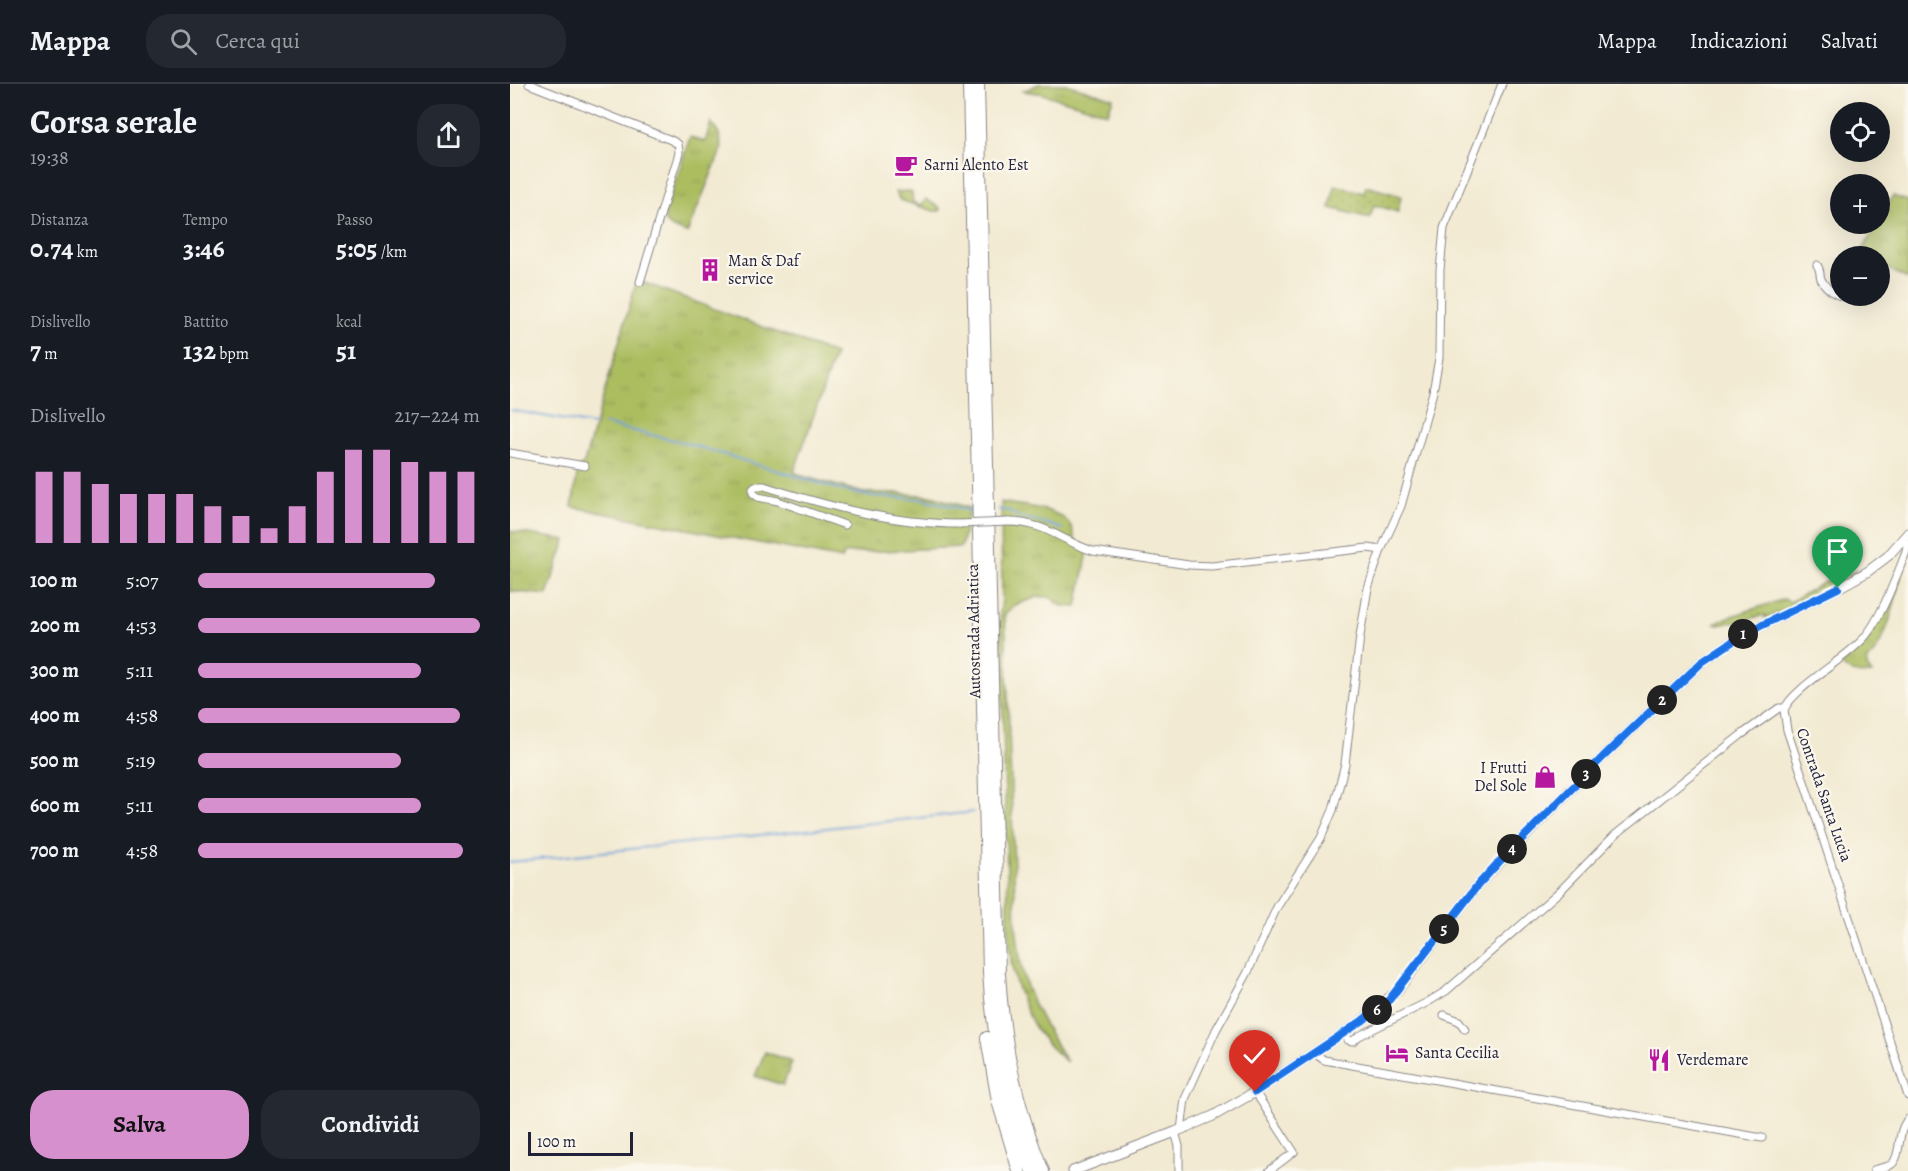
<!DOCTYPE html>
<html lang="it">
<head>
<meta charset="utf-8">
<style>
	body { margin:0; font-family:Alegreya,serif; background:#242831; color:#f1f3f6; height:100vh; display:flex; flex-direction:column; font-size:22px; white-space:nowrap }
	* { box-sizing:border-box; margin:0 }
	p { font-size:20px; color:#9ea1a6 }
	.icon { flex:none; width:33px; height:33px; fill:none; stroke:currentColor; stroke-width:2; stroke-linecap:round; stroke-linejoin:round }
	.map { position:relative; flex:1; overflow:hidden }
	.drawer { display:flex; flex-direction:column; background:#171b24; width:510px }
	.drawer>* { flex:none }
	.tools { position:absolute; left:1320px; top:18px; display:grid; gap:12px }
	.tools a { display:grid; place-items:center; width:60px; height:60px; border-radius:50%; background:#171b24; box-shadow:0 6px 24px #0002; font-size:30px }
	.scale { position:absolute; left:18px; bottom:15px; width:105px; box-sizing:border-box; padding-left:6px; border:3px solid #22223b; border-top:0; font-size:16px; line-height:21px; white-space:nowrap; color:#22223b; -webkit-text-stroke:4px #fbf7ec; paint-order:stroke }
	.pin { position:absolute; display:grid; place-items:center; width:51px; height:51px; color:#fff; margin:-62px -26px; border-radius:50% 50% 50% 0; rotate:-45deg; box-shadow:0 0 6px #0007 }
	.pin .icon { rotate:45deg }
	.km { position:absolute; width:30px; height:30px; margin:-15px; border-radius:50%; background:#222; color:#fff; font-size:16px; line-height:30px; text-align:center }
	.round { display:grid; place-items:center; flex:none; width:63px; height:63px; border-radius:24px; background:#242831 }
	.summary { display:flex; align-items:center; justify-content:space-between; height:102px; padding:0 30px }
	h1 { font-size:33px; font-weight:600; line-height:45px }
	.figures { display:grid; grid-template-columns:repeat(3,1fr); gap:9px; height:102px; padding:6px 30px }
	.figures div { display:grid; align-content:center }
	.figures b { font-size:26px; font-weight:600 }
	.figures small { font-size:16px; font-weight:400 }
	.figures p { font-size:16px }
	.chart { height:168px; padding:12px 30px }
	.chart p { display:flex; justify-content:space-between }
	.chart svg { width:100%; height:108px; margin-top:6px; stroke:#d690ce; stroke-width:6 }
	.cta { display:flex; gap:12px; margin-top:auto; padding:12px 30px }
	.cta a { flex:1; height:69px; border-radius:24px; background:#d690ce; color:#111; font-size:24px; font-weight:600; line-height:69px; text-align:center }
	.cta a+a { background:#242831; color:#f1f3f6 }
	ul { padding:0 30px; list-style:none; font-size:20px }
	li { display:grid; grid-template-columns:96px 72px 1fr; align-items:center; height:45px }
	li i { height:15px; border-radius:8px; background:#d690ce }
	header { display:flex; align-items:center; gap:36px; box-sizing:border-box; height:84px; padding:0 30px; background:#171b24; border-bottom:2px solid #363941 }
	header strong { font-size:28px }
	nav { display:flex; gap:33px; margin-inline-start:auto; font-size:21px }
	.search { width:420px; height:54px; background:#242831; display:flex; align-items:center; gap:15px; box-sizing:border-box; padding:0 21px; border-radius:24px; color:#9ea1a6; font-size:22px }
	main { display:flex; flex:1; min-height:0 }
	.map>svg:first-child { display:block }
	.grass { fill:url(#grass-tufts); stroke:#67704e; stroke-width:1.5 }
	.garden { fill:url(#garden-dots); stroke:#67704e; stroke-width:1.5 }
	.lines { fill:none; stroke-linecap:round; stroke-linejoin:round }
	.stream { stroke:#6fa0d9; stroke-width:2 }
	.street-casing { stroke:#8a8686; stroke-width:9 }
	.secondary-casing { stroke:#8a8686; stroke-width:11 }
	.highway-casing { stroke:#8a8686; stroke-width:14 }
	.street { stroke:#fff; stroke-width:7 }
	.secondary { stroke:#fff; stroke-width:9 }
	.highway { stroke:#fff; stroke-width:12 }
	.street-bridge-casing { stroke:#8a8686; stroke-width:9; stroke-linecap:butt }
	.street-bridge { stroke:#fff; stroke-width:7 }
	.route-casing { stroke:#fff; stroke-width:12 }
	.route { stroke:#1a73e8; stroke-width:8 }
	.labels { text-anchor:middle; dominant-baseline:central; stroke-width:4.5; stroke-linejoin:round; paint-order:stroke }
	.poi-label { font-size:16px; fill:#22223b; stroke:#fbf7ec; text-anchor:start }
	.street-label { font-size:16px; fill:#22223b; stroke:#fbf7ec }
</style>
</head>
<body>
<header>
<strong>Mappa</strong>
<div class="search"><svg class="icon" aria-label="search" viewBox="0 0 24 24"><circle cx="10" cy="10" r="6"/><path d="M15 15l6 6"/></svg>Cerca qui</div>
<nav><a>Mappa</a><a>Indicazioni</a><a>Salvati</a></nav>
</header>
<main>
<section class="drawer">
<div class="summary"><div><h1>Corsa serale</h1><p>19:38</p></div><a class="round"><svg class="icon" aria-label="share" viewBox="0 0 24 24"><path d="M12 15V3M7 8l5-5 5 5M5 13v7h14v-7"/></svg></a></div>
<div class="figures">
<div><p>Distanza</p><b>0.74<small> km</small></b></div>
<div><p>Tempo</p><b>3:46</b></div>
<div><p>Passo</p><b>5:05<small> /km</small></b></div>
</div>
<div class="figures">
<div><p>Dislivello</p><b>7<small> m</small></b></div>
<div><p>Battito</p><b>132<small> bpm</small></b></div>
<div><p>kcal</p><b>51</b></div>
</div>
<div class="chart"><p><span>Dislivello</span>217–224 m</p>
<svg viewBox="0 0 160 44" preserveAspectRatio="none"><path d="M5 44V15M15 44V15M25 44V20M35 44V24M45 44V24M55 44V24M65 44V29M75 44V33M85 44V38M95 44V29M105 44V15M115 44V6M125 44V6M135 44V11M145 44V15M155 44V15"/></svg>
</div>
<ul>
<li><b>100 m</b>5:07<i style="width:84%"></i></li>
<li><b>200 m</b>4:53<i style="width:100%"></i></li>
<li><b>300 m</b>5:11<i style="width:79%"></i></li>
<li><b>400 m</b>4:58<i style="width:93%"></i></li>
<li><b>500 m</b>5:19<i style="width:72%"></i></li>
<li><b>600 m</b>5:11<i style="width:79%"></i></li>
<li><b>700 m</b>4:58<i style="width:94%"></i></li>
</ul>
<div class="cta"><a>Salva</a><a>Condividi</a></div>
</section>
<div class="map">
<svg width="1398" height="1087" viewBox="0 0 1398 1087">
	<defs>
		<pattern id="grass-tufts" width="24" height="20" patternUnits="userSpaceOnUse" patternTransform="scale(1.5)"><rect width="24" height="20" fill="#acbd60"/><path d="M3 7l-1-3M5 7V3M7 7l1-3M15 17l-1-3M17 17v-4M19 17l1-3" fill="none" stroke="#94a254"/></pattern>
		<pattern id="garden-dots" width="8" height="8" patternUnits="userSpaceOnUse" patternTransform="scale(1.5)"><rect width="8" height="8" fill="#acbd60"/><path d="M2 2h.1M6 6h.1" fill="none" stroke="#94a254" stroke-width="1.8" stroke-linecap="round"/></pattern>
	</defs>
	<rect width="100%" height="100%" fill="#fbf7ec"/>
	<filter id="ink" filterUnits="userSpaceOnUse"><feTurbulence type="fractalNoise" baseFrequency=".0167" numOctaves="2"/><feDisplacementMap in="SourceGraphic" scale="12" xChannelSelector="R" yChannelSelector="G"/><feConvolveMatrix kernelMatrix="1 2 1 2 8 2 1 2 1" color-interpolation-filters="sRGB"/></filter>
	<filter id="wash" filterUnits="userSpaceOnUse"><feTurbulence type="fractalNoise" baseFrequency=".008" numOctaves="4" result="noise"/><feDisplacementMap in="SourceGraphic" scale="24" xChannelSelector="R" yChannelSelector="G"/><feGaussianBlur stdDeviation="1.35" result="paint"/><feColorMatrix in="noise" values="0 0 0 0 0 0 0 0 0 0 0 0 0 0 0 0 0 1.4 0 .05"/><feComposite in="paint" operator="in"/></filter>
	<g filter="url(#wash)">
		<rect width="100%" height="100%" fill="#f2ead2"/>
		<path class="grass" d="M529,0H556L603,14L598,29L529,9L513,7Z
			M201,38L209,50L212,64L177,149L163,144L155,138V129L180,53L195,58Z
			M399,107L402,109L403,118L411,122L416,115L430,124V127H424L390,116L385,108Z
			M1383,112L1398,117V195L1370,181V172L1350,171L1367,140H1370V136Z
			M127,196L325,270L284,388L295,393L354,409H384L421,412L460,424L451,463L335,469L332,475L62,423L68,384L74,379Z
			M491,418C511,423 542,422 558,438C568,449 558,457 578,467L567,523L552,522L539,513H528L505,521L495,530L506,842C508,856 509,871 512,885C519,918 539,949 557,978C530,956 521,940 509,908C495,870 499,825 497,786C494,700 492,615 490,530L492,516Z
			M0,447L56,456L37,511L0,507Z
			M1350,486L1318,505L1255,535L1256,531L1209,541L1205,539L1219,533L1274,515L1280,518C1303,505 1324,490 1350,486Z
			M1391,491C1384,520 1378,556 1357,578V583L1362,590C1349,592 1339,588 1329,581L1349,564L1361,550Z
			M255,968L282,978L273,1001L245,992Z"/>
		<path class="garden" d="M825,101L854,109L856,102L891,112L888,128L864,121L860,134L820,124Z"/>
		<g class="lines">
			<path class="stream" d="M0,326L83,341
				M94,340L176,359L331,406L360,412L413,415L461,427
				M488,425L499,427L510,434L528,437L552,445
				M0,778L464,728"/>
		</g>
	</g>
	<g filter="url(#ink)">
		<g class="lines">
			<g class="street-casing">
				<path id="street" d="M19,0L161,56L168,60L169,69L130,198
					M1307,181C1311,186 1309,189 1311,195C1317,207 1331,215 1344,214
					M0,369L75,382
					M498,438C536,438 551,457 583,467L679,481L702,482L858,464L871,466
					M335,441L268,417L248,413L243,409V404L245,402H254C317,422 384,440 450,440
					M1393,456L1397,460L1396,468C1387,491 1370,537 1353,555C1335,575 1282,605 1274,626L1277,646L1398,1012
					M934,931L949,937L955,945
					M835,949L838,956L843,957L849,952L918,918L936,907L1050,807L1105,751L1231,651L1269,624H1274
					M804,969L814,976L1252,1054
					M745,1008L784,1068L759,1087
					M671,1046L675,1015L706,946L737,890L767,823L811,754L823,726L835,680L850,552L858,504L871,466L891,422L923,308L929,274L930,186L934,144L992,0
					M665,1048L669,1062V1087
					M1364,1086C1370,1083 1377,1084 1382,1080C1392,1071 1386,1049 1398,1035"/>
			</g>
			<g class="secondary-casing">
				<path id="secondary" d="M563,1087L665,1048L703,1032L745,1008L852,937L887,907L967,802L989,779L1093,673L1192,578L1234,550L1328,504L1357,488L1378,472L1398,449"/>
			</g>
			<g class="highway-casing">
				<path id="highway" d="M459,0L479,888C483,957 496,1022 522,1087
					M468,0L489,890C493,958 506,1023 533,1087
					M477,954L488,1017L509,1087"/>
			</g>
			<use href="#street" class="street"/>
			<use href="#secondary" class="secondary"/>
			<use href="#highway" class="highway"/>
			<g class="street-bridge-casing">
				<path id="street-bridge" d="M450,440L498,438"/>
			</g>
			<use href="#street-bridge" class="street-bridge"/>
		</g>
	</g>
	<g class="lines" filter="url(#ink)">
		<g class="route-casing">
			<path id="route" d="M745,1008L852,937L879,916L967,802L989,778L1093,673L1192,578L1234,550L1328,504"/>
		</g>
		<use href="#route" class="route"/>
	</g>
	<defs>
		<g id="cafe-bare" transform="scale(1.8)"><path d="M-5.5-4.5H6V0H3Q3 3.5 0 3.5H-2.5Q-5.5 3.5-5.5 0ZM3-3.2v2h1.7v-2ZM-6 4.5H4V6H-6Z" fill="#b5179e" stroke="#fbf7ec" stroke-width="2.5" paint-order="stroke"/></g>
		<g id="building-bare" transform="scale(1.8)"><path d="M-4-6H4V6H1V3H-1V6H-4ZM-2.5-4.3h1.7v1.8h-1.7ZM.8-4.3h1.7v1.8H.8ZM-2.5-1h1.7V.8h-1.7ZM.8-1h1.7V.8H.8Z" fill="#b5179e" stroke="#fbf7ec" stroke-width="2.5" paint-order="stroke"/></g>
		<g id="shop-bare" transform="scale(1.8)"><path d="M-5-2.5h2.3a2.7 3.5 0 0 1 5.4 0H5L5.5 6h-11ZM-1.5-2.5h3a1.5 2.3 0 0 0-3 0Z" fill="#b5179e" stroke="#fbf7ec" stroke-width="2.5" paint-order="stroke"/></g>
		<g id="hotel-bare" transform="scale(1.8)"><path d="M-6-4.5h1.5V1H6V5H4.5V3h-9V5H-6ZM-4 0a1.8 1.8 0 1 1 3.6 0ZM.5 0V-2.5h3Q6-2.5 6 0Z" fill="#b5179e" stroke="#fbf7ec" stroke-width="2.5" paint-order="stroke"/></g>
		<g id="restaurant-bare" transform="scale(1.8)"><path d="M-5-6h1v4h1v-4h1v4h1v-4h1v5L-1.5 .5V6h-2V.5L-5-1ZM5-6V6H3V1.5H1.5Q1.5-4 5-6Z" fill="#b5179e" stroke="#fbf7ec" stroke-width="2.5" paint-order="stroke"/></g>
	</defs>
	<g fill-rule="evenodd">
		<use href="#cafe-bare" x="396" y="81"/>
		<use href="#building-bare" x="200" y="186"/>
		<use href="#shop-bare" x="1035" y="693"/>
		<use href="#hotel-bare" x="887" y="969"/>
		<use href="#restaurant-bare" x="1149" y="976"/>
	</g>
	<g class="labels">
		<g class="poi-label">
			<text x="414" y="81">Sarni Alento Est</text>
			<text x="218" y="177">Man &amp; Daf<tspan x="218" dy="18">service</tspan></text>
			<text x="1017" y="684" text-anchor="end">I Frutti<tspan x="1017" dy="18">Del Sole</tspan></text>
			<text x="905" y="969">Santa Cecilia</text>
			<text x="1167" y="976">Verdemare</text>
		</g>
		<g class="street-label">
			<text transform="translate(464 547) rotate(-91)">Autostrada Adriatica</text>
			<text transform="translate(1314 711) rotate(71)">Contrada Santa Lucia</text>
		</g>
	</g>
</svg>
<div class="tools">
<a><svg class="icon" aria-label="locate" viewBox="0 0 24 24"><circle cx="12" cy="12" r="6"/><path d="M12 2v4M12 18v4M2 12h4M18 12h4"/></svg></a>
<a>+</a>
<a>−</a>
</div>
<div class="scale">100 m</div>
<div class="pin" style="left:1328px;top:504px;background:#1e9e55"><svg class="icon" aria-label="arrive" viewBox="0 0 24 24"><path d="M6 21V4h12l-3 4 3 4H6"/></svg></div>
<div class="pin" style="left:745px;top:1008px;background:#d93025"><svg class="icon" aria-label="check" viewBox="0 0 24 24"><path d="M5 12l5 5 9-10"/></svg></div>
<b class="km" style="left:1233px;top:550px">1</b>
<b class="km" style="left:1152px;top:616px">2</b>
<b class="km" style="left:1076px;top:690px">3</b>
<b class="km" style="left:1002px;top:765px">4</b>
<b class="km" style="left:934px;top:845px">5</b>
<b class="km" style="left:867px;top:926px">6</b>
</div>
</main>
</body>
</html>
